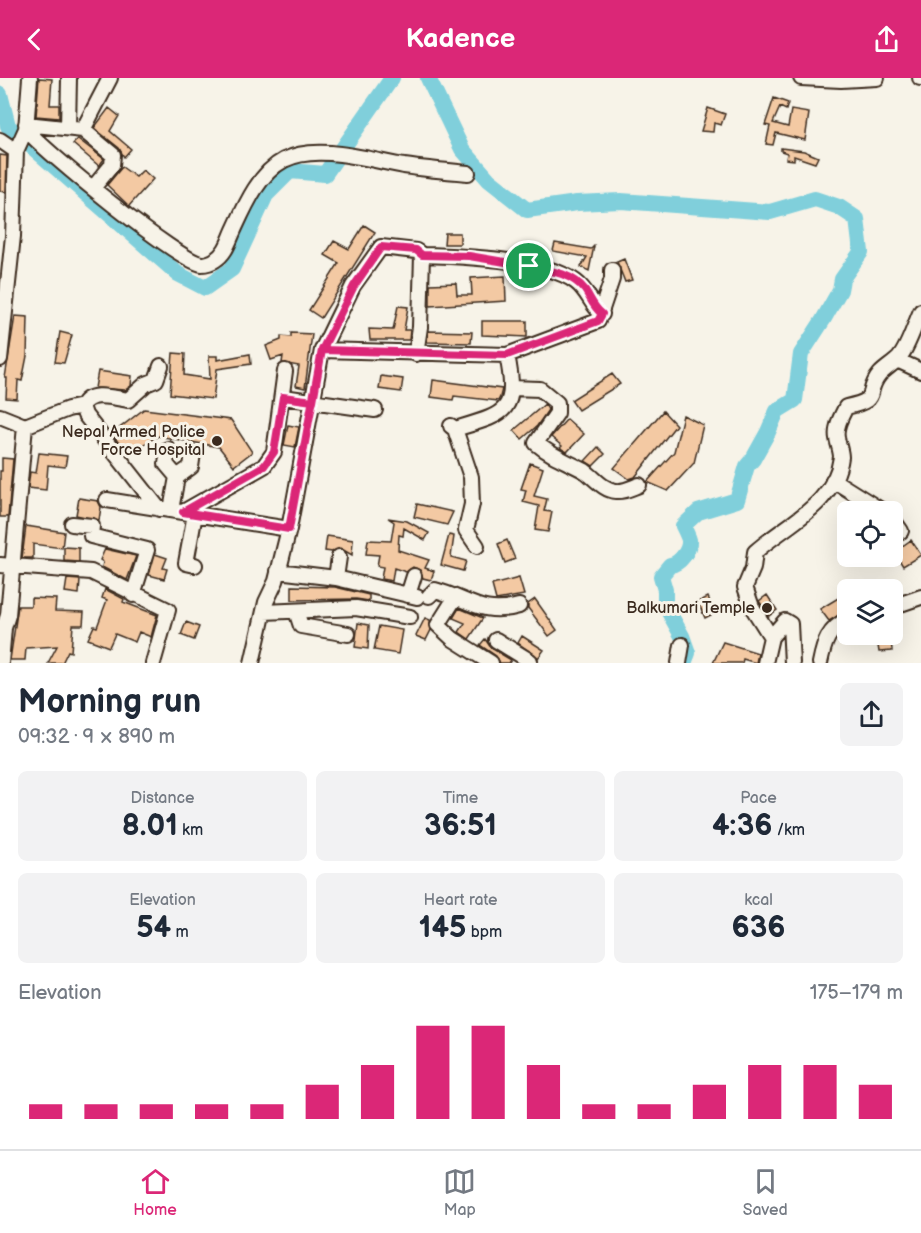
<!DOCTYPE html>
<html lang="en">
<head>
<meta charset="utf-8">
<style>
	body { margin:0; font-family:"Balsamiq Sans",sans-serif; background:#f2f2f3; color:#1f2937; height:100vh; display:flex; flex-direction:column; font-size:22px; white-space:nowrap }
	* { box-sizing:border-box; margin:0 }
	p { font-size:20px; color:#747a83 }
	.icon { flex:none; width:33px; height:33px; fill:none; stroke:currentColor; stroke-width:2; stroke-linecap:round; stroke-linejoin:round }
	.map { position:relative; height:585px; overflow:hidden }
	.side { display:flex; flex-direction:column; background:#fff; flex:1 }
	.side>* { flex:none }
	.fabs { position:absolute; left:837px; top:423px; display:grid; gap:12px }
	.fabs a { display:grid; place-items:center; width:66px; height:66px; border-radius:9px; background:#fff; box-shadow:0 6px 24px #0002; font-size:30px }
	.pin { position:absolute; display:grid; place-items:center; width:51px; height:51px; color:#fff; margin:-26px; border:3px solid #fff; border-radius:50%; box-shadow:0 2px 6px #0007 }
	.round { display:grid; place-items:center; flex:none; width:63px; height:63px; border-radius:9px; background:#f2f2f3 }
	.head { display:flex; align-items:center; justify-content:space-between; height:102px; padding:0 18px }
	h1 { font-size:33px; font-weight:800; line-height:45px }
	.metrics { display:grid; grid-template-columns:repeat(3,1fr); gap:9px; height:102px; padding:6px 18px }
	.metrics div { display:grid; align-content:center; border-radius:9px; background:#f2f2f3; text-align:center }
	.metrics b { font-size:30px; font-weight:800 }
	.metrics small { font-size:16px; font-weight:400 }
	.metrics p { font-size:16px }
	.chart { height:168px; padding:12px 18px }
	.chart p { display:flex; justify-content:space-between }
	.chart svg { width:100%; height:108px; margin-top:6px; stroke:#db2777; stroke-width:6 }
	header { display:flex; justify-content:space-between; align-items:center; height:78px; padding:0 18px; background:#db2777; color:#fff; font-size:27px; font-weight:800 }
	.tab-bar { display:flex; justify-content:space-around; align-items:center; height:84px; border-top:2px solid #e0e1e3; background:#fff; font-size:16px; color:#747a83 }
	.tab-bar a { display:grid; justify-items:center; gap:3px }
	.tab-bar .active { color:#db2777 }
	.map>svg:first-child { display:block }
	.lines { fill:none; stroke-linecap:round; stroke-linejoin:round }
	.river { stroke:#80cfdb; stroke-width:16 }
	.building { fill:#f3c9a3; stroke:#3b2a1e; stroke-width:1.5 }
	.minor-casing { stroke:#3b2a1e; stroke-width:18 }
	.minor { stroke:#f7f3e8; stroke-width:14 }
	.route-casing { stroke:#fff; stroke-width:12 }
	.route { stroke:#db2777; stroke-width:8 }
	.poi-dot { fill:#3b2a1e; stroke:#f7f3e8; stroke-width:2 }
	.labels { text-anchor:middle; dominant-baseline:central; stroke-width:6; stroke-linejoin:round; paint-order:stroke }
	.poi-label { font-size:16px; fill:#3b2a1e; stroke:#f7f3e8; text-anchor:end }
</style>
</head>
<body>
<header><svg class="icon" aria-label="back" viewBox="0 0 24 24"><path d="M15 5l-7 7 7 7"/></svg>Kadence<svg class="icon" aria-label="share" viewBox="0 0 24 24"><path d="M12 15V3M7 8l5-5 5 5M5 13v7h14v-7"/></svg></header>
<div class="map">
<svg width="921" height="585" viewBox="0 0 921 585">
	<rect width="100%" height="100%" fill="#f7f3e8"/>
	<filter id="ink" filterUnits="userSpaceOnUse"><feTurbulence type="fractalNoise" baseFrequency=".0167" numOctaves="2"/><feDisplacementMap in="SourceGraphic" scale="12" xChannelSelector="R" yChannelSelector="G"/><feConvolveMatrix kernelMatrix="1 2 1 2 8 2 1 2 1" color-interpolation-filters="sRGB"/></filter>
	<g filter="url(#ink)">
		<g class="lines">
			<path class="river" d="M428,0L462,71L489,102L527,132L577,125L621,123L770,134L815,121L839,129L857,141L861,174L842,201L840,212L823,242L801,276L795,322L777,333L768,354L753,381L747,388L737,422L698,434L683,448C685,452 688,458 689,462C690,472 680,486 670,487L661,498L665,512V527L682,558L688,575L684,585
				M0,16L8,48L178,196L205,210L232,191L266,117L290,93L325,96L392,0"/>
		</g>
		<path class="building" d="M39,0L52,1L50,27H59V40L36,38Z
			M774,20L788,25L786,32L780,29L773,45L788,49L791,32L809,35L805,62L776,55L773,67L766,66L770,48L765,47Z
			M109,30L119,38L110,53L131,71L124,79L119,70L94,50Z
			M708,30L725,36L721,47L714,45L713,54L701,53Z
			M78,61L104,81L99,88L73,66Z
			M781,70L804,73L818,79L815,85L794,78V82L786,81L787,75L781,73Z
			M0,77L7,78L6,114L0,113Z
			M122,89L136,99L143,92L153,101L129,128L107,107Z
			M364,147L375,154L321,240L309,232L339,185L325,177L334,163L349,171Z
			M445,155H460V166H444Z
			M555,165L591,171L594,168L589,193L581,189L587,179L553,173Z
			M624,181L632,202L625,204L617,184Z
			M505,198L506,223L430,228V206L456,205L457,217H472L471,200Z
			M398,228L408,229L404,252H410L409,262H370L369,251L393,252Z
			M15,238L28,239L27,278L22,303L18,302L17,321L6,320L7,300H5Z
			M482,243H527V259L482,257Z
			M428,253L472,254L471,265L427,264Z
			M60,254L72,257L64,285L55,284Z
			M291,255L312,256L305,310L296,308L299,288L282,285L283,278L271,282L266,268L281,262V258L291,259Z
			M173,275L185,276L184,297L210,301L209,278H217V282L250,276L251,286L217,291L213,321L170,316Z
			M98,293L132,298L131,308L125,312L95,310Z
			M612,296L620,306L578,332L571,322Z
			M381,298L403,301L401,314L379,311Z
			M433,302L502,311L500,319L498,323L454,318L453,322L431,319Z
			M545,326L548,332L537,348L522,361L514,352Z
			M144,331L231,342L252,374L234,388L219,369L158,358L127,376L112,356Z
			M663,333L676,347L635,399L629,401L614,390Z
			M683,337L703,347L694,385L668,413L647,404L674,374Z
			M567,341L584,356L567,374L560,370L562,368L551,359Z
			M288,347L299,349L295,369L284,367Z
			M598,369L605,376L593,388L585,383Z
			M39,375L67,378L65,389L48,387L46,412L28,410L30,394L36,395Z
			M2,380L13,381L8,439H0V393H2Z
			M530,385L543,390L534,418L547,421L544,433L552,434L548,454L535,452L539,428L523,424L526,412L521,411Z
			M79,420L98,423L101,429L99,442L76,437Z
			M417,426L453,434L447,447L414,439Z
			M388,440L407,443L429,455L425,462L404,450L403,458L399,457L398,472L429,482L425,490L434,493L431,502L423,500L420,492L413,489L406,494L394,490L392,503L381,501L383,489L377,488L379,477L366,476L368,462L391,463L394,444Z
			M26,448L64,454L62,470L33,466V480H22Z
			M449,457L454,458L451,479L466,483L463,493L441,487Z
			M327,458L353,462L352,477L340,470L332,474L325,473Z
			M507,462L515,481L505,485L498,466Z
			M911,462L921,477L903,488L894,474Z
			M64,469L79,470V484L64,483Z
			M105,471L136,478L127,502L102,489L103,484L100,482Z
			M155,476L167,480L163,490L167,491L164,501L149,497Z
			M519,500L524,517L496,522L492,507Z
			M67,501L80,502L79,516L65,514Z
			M292,508L335,509L369,517V523L356,521L292,522Z
			M105,511L124,521L123,524L157,537L151,559L139,554L135,564L115,556L109,569L88,561L94,548L97,549L107,522L102,520Z
			M848,514V532L829,543L820,531Z
			M767,517L777,532L769,538L759,523Z
			M708,519L715,535L705,540L698,524Z
			M31,520L56,521L55,533L84,534L83,547H73L71,574L68,573L62,585H48L57,568L26,570L25,582H10L18,528H31Z
			M535,521L557,552L549,558L528,530V526Z
			M459,530L483,540L469,561L459,554L465,545L453,540Z
			M425,540L430,542L431,552L426,562L416,558Z
			M186,544L199,549L194,562L181,557Z
			M358,545L369,547L368,571L355,569Z
			M379,548L402,552L398,576L374,572Z
			M522,558L544,572L538,580L518,565Z
			M891,560L892,573L879,574L877,561Z
			M485,561L491,570L511,582L509,585H500L496,578L480,567Z
			M723,564L758,575L756,585L743,581L742,585H713Z"/>
		<g class="lines">
			<g class="minor-casing">
				<path id="minor" d="M801,0L841,2L877,0
					M920,0H921
					M26,46L83,52L113,77L112,87L93,110
					M68,50L69,0
					M26,51C42,72 181,185 202,186C206,186 213,184 215,182C226,175 229,163 234,152C245,128 259,95 284,82C317,65 369,82 404,88C425,91 446,93 468,95
					M83,52L110,0
					M0,62L16,73
					M422,177C460,178 546,181 576,204C588,213 591,227 602,236
					M322,272L507,277L598,243L612,201V192
					M0,281L13,158L16,73L26,51L30,0
					M897,282L921,293
					M511,310L540,311L557,325V335L536,365C554,380 565,382 585,393C595,400 603,412 616,413C624,414 631,410 639,407
					M283,319L375,332
					M0,338L25,348L8,537L4,550L1,585
					M25,348L68,331L82,328
					M451,348L455,351L471,399L472,426L466,452L477,468
					M455,351C505,336 519,335 507,277
					M168,371L166,386L177,399
					M833,402L884,434
					M107,422L289,451
					M159,431L85,337L82,328C89,312 114,320 128,322L146,306L156,302L161,288
					M171,432L177,399L191,389L193,375
					M183,434L264,388L274,374L285,293
					M195,436L186,485L195,487
					M892,440L901,453
					M72,446L92,448L91,458L147,472L133,517
					M0,487L91,494L168,532L153,585
					M278,493L336,500L339,479
					M336,500L417,519
					M408,517L414,498
					M429,518L435,512C467,520 482,539 519,528
					M455,520L438,547L453,561L491,585
					M892,529L921,519
					M296,533L301,548L348,556
					M264,534L356,530L410,539
					M771,559L752,529L745,509L753,490L755,474C787,445 835,427 841,379C841,373 838,366 837,360C835,349 841,339 846,329C883,321 863,316 880,296C886,290 893,286 899,280C909,268 914,248 921,233
					M496,562L530,583L528,585
					M252,585L266,524L276,503L289,451L322,272L353,208L381,169L416,173L422,177L420,249L416,276
					M679,585L682,567
					M765,585L771,559L785,543L790,546L792,585
					M820,585C824,565 828,551 848,541"/>
			</g>
			<use href="#minor" class="minor"/>
		</g>
	</g>
	<g class="lines" filter="url(#ink)">
		<g class="route-casing">
			<path id="route" d="M529,188L469,178L422,177L416,172L381,169L354,208L322,272L313,323L283,319L274,374L264,388L183,434L289,451L322,272L507,277L598,243L602,236C593,229 591,221 585,212C572,195 548,192 529,188"/>
		</g>
		<use href="#route" class="route"/>
	</g>
	<g class="poi-dot">
		<circle cx="217" cy="363" r="6"/>
		<circle cx="767" cy="530" r="6"/>
	</g>
	<g class="labels">
		<g class="poi-label">
			<text x="205" y="354">Nepal Armed Police<tspan x="205" dy="18">Force Hospital</tspan></text>
			<text x="755" y="530">Balkumari Temple</text>
		</g>
	</g>
</svg>
<div class="fabs">
<a><svg class="icon" aria-label="locate" viewBox="0 0 24 24"><circle cx="12" cy="12" r="6"/><path d="M12 2v4M12 18v4M2 12h4M18 12h4"/></svg></a>
<a><svg class="icon" aria-label="layers" viewBox="0 0 24 24"><path d="M12 4l9 5-9 5-9-5zM3 14l9 5 9-5"/></svg></a>
</div>
<div class="pin" style="left:529px;top:188px;background:#1e9e55"><svg class="icon" aria-label="arrive" viewBox="0 0 24 24"><path d="M6 21V4h12l-3 4 3 4H6"/></svg></div>
</div>
<section class="side">
<div class="head"><div><h1>Morning run</h1><p>09:32 · 9 × 890 m</p></div><a class="round"><svg class="icon" aria-label="share" viewBox="0 0 24 24"><path d="M12 15V3M7 8l5-5 5 5M5 13v7h14v-7"/></svg></a></div>
<div class="metrics">
<div><p>Distance</p><b>8.01<small> km</small></b></div>
<div><p>Time</p><b>36:51</b></div>
<div><p>Pace</p><b>4:36<small> /km</small></b></div>
</div>
<div class="metrics">
<div><p>Elevation</p><b>54<small> m</small></b></div>
<div><p>Heart rate</p><b>145<small> bpm</small></b></div>
<div><p>kcal</p><b>636</b></div>
</div>
<div class="chart"><p><span>Elevation</span>175–179 m</p>
<svg viewBox="0 0 160 44" preserveAspectRatio="none"><path d="M5 44V38M15 44V38M25 44V38M35 44V38M45 44V38M55 44V30M65 44V22M75 44V6M85 44V6M95 44V22M105 44V38M115 44V38M125 44V30M135 44V22M145 44V22M155 44V30"/></svg>
</div>
</section>
<nav class="tab-bar">
<a class="active"><svg class="icon" aria-label="home" viewBox="0 0 24 24"><path d="M3 11l9-7 9 7M6 9v11h12V9"/></svg>Home</a>
<a><svg class="icon" aria-label="map" viewBox="0 0 24 24"><path d="M3 6l6-2 6 2 6-2v14l-6 2-6-2-6 2zM9 4v14M15 6v14"/></svg>Map</a>
<a><svg class="icon" aria-label="saved" viewBox="0 0 24 24"><path d="M7 4h10v16l-5-4-5 4z"/></svg>Saved</a>
</nav>
</body>
</html>
